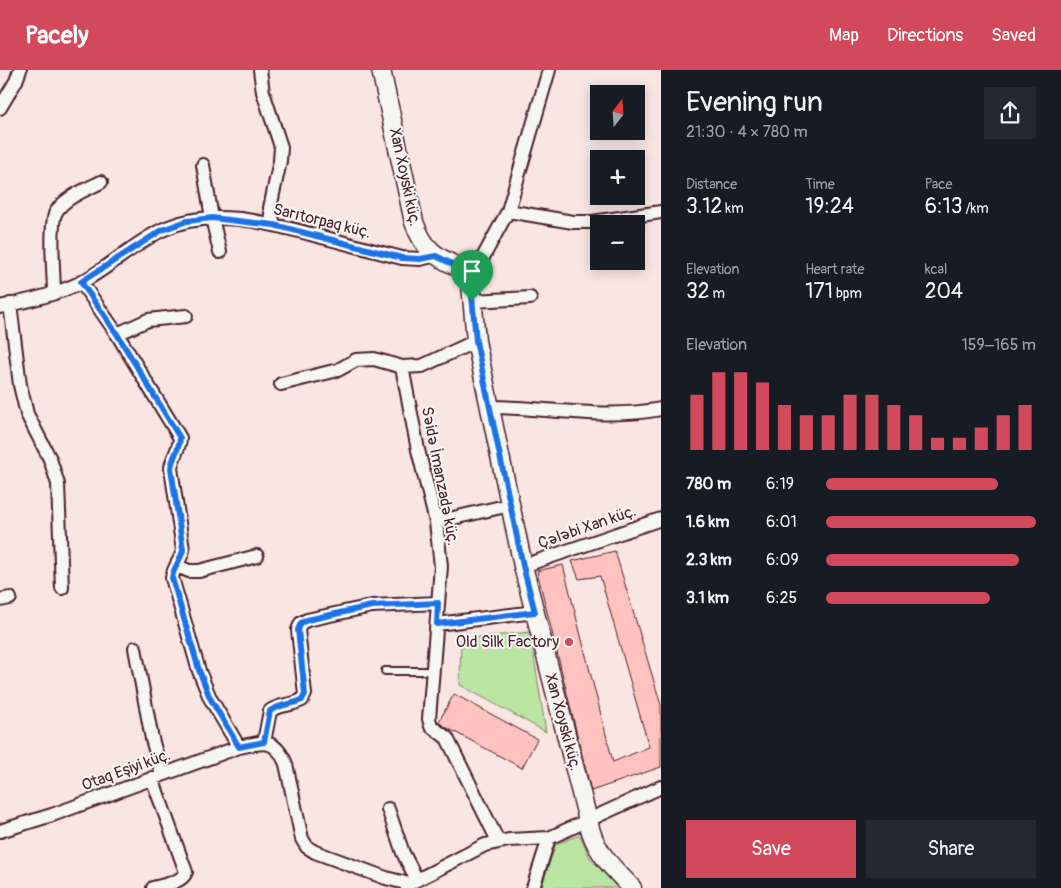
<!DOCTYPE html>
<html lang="en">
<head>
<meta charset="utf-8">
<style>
	body { margin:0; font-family:Pangolin,sans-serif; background:#242831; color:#f1f3f6; height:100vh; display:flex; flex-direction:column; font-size:19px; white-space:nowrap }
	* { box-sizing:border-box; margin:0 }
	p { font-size:16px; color:#9ea1a6 }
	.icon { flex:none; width:28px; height:28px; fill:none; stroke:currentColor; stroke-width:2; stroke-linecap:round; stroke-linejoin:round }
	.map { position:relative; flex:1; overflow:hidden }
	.drawer { display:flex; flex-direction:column; background:#171b24; width:400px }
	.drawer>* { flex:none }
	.needle { width:32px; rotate:17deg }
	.fabs { position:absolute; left:590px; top:15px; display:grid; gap:10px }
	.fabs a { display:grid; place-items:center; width:55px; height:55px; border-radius:0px; background:#171b24; box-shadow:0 2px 12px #0003; font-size:25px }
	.pin { position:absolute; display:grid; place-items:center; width:42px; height:42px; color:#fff; margin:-51px -21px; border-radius:50% 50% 50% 0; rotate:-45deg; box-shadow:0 0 5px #0007 }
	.pin .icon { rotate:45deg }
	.round { display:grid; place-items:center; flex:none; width:52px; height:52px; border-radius:0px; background:#242831 }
	.summary { display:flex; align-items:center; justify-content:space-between; height:85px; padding:0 25px }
	h1 { font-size:28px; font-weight:600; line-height:38px }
	.metrics { display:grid; grid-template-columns:repeat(3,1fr); gap:8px; height:85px; padding:5px 25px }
	.metrics div { display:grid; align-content:center }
	.metrics b { font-size:21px; font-weight:600 }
	.metrics small { font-size:14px; font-weight:400 }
	.metrics p { font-size:14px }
	.chart { height:140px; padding:10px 25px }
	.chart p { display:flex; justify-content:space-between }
	.chart svg { width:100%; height:90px; margin-top:5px; stroke:#d1495b; stroke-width:6 }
	.button { display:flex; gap:10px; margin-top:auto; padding:10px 25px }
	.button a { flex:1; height:58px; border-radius:0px; background:#d1495b; color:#fff; font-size:20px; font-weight:600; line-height:58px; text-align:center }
	.button a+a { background:#242831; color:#f1f3f6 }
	ul { padding:0 25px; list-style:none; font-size:16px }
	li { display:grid; grid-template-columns:80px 60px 1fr; align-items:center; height:38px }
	li i { height:12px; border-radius:6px; background:#d1495b }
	header { display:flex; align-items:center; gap:30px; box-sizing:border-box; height:70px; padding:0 25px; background:#d1495b; color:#fff }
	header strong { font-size:24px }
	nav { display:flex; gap:28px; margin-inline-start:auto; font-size:18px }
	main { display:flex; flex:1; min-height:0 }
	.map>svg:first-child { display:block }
	.green { fill:#b9e4a1; stroke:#828266 }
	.building { fill:#ffc2be; stroke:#4a1f2b }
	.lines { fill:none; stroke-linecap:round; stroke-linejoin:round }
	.lane-casing { stroke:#4a1f2b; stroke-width:10 }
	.street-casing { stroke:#4a1f2b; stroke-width:16 }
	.secondary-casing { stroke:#4a1f2b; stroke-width:21 }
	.lane { stroke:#f6f6f2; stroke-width:6 }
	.street { stroke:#f6f6f2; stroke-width:12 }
	.secondary { stroke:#f6f6f2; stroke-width:18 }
	.route-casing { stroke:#fff; stroke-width:10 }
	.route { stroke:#1a73e8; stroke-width:6 }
	.poi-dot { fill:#d1495b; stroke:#f6f6f2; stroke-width:2 }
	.labels { text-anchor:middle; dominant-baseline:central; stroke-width:4; stroke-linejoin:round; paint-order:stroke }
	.street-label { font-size:16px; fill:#4a1f2b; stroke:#f6f6f2 }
	.poi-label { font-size:16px; fill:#4a1f2b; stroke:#f6f6f2; text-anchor:end }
</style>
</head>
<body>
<header>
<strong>Pacely</strong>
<nav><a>Map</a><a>Directions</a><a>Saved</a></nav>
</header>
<main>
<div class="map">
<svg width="661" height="818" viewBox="0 0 661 818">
	<rect width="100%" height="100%" fill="#f9e6e2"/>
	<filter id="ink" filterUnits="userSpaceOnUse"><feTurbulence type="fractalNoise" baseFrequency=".02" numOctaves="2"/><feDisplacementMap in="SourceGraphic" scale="10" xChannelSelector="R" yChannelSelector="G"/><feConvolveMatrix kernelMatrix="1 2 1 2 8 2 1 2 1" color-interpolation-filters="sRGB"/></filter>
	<g filter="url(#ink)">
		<path class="green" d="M530,562L546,662L460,615L461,569Z
			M580,765L590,788L619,818H541L556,774Z"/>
		<path class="building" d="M615,481L661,635V697L591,721L537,501L563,495L613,692L649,677L600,506L579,509L572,491Z
			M454,624L537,669L522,698L438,653Z"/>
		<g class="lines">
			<g class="lane-casing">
				<path id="lane" d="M385,601H433"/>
			</g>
			<g class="street-casing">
				<path id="street" d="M260,0L263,22L281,77L280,91L270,138L274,155
					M0,38L16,11L20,0
					M203,95L212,148L220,182
					M508,141L573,152H592L661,142
					M470,203L481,191L508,141L549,0
					M81,212L117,264L180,368C180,378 172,388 171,398L183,480C181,490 173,498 172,508L199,601L210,628L239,677
					M54,223C54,206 49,155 56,142C64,128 87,119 101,112
					M472,231L530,228
					M10,234L20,315L27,344L50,389L58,414L62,518
					M0,237C27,231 55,225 80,213C109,198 133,174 162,160C211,136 269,153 318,166C346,173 374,181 402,188L420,189L436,185
					M117,264L148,250L186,246
					M402,297L418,380L436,452L441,496L429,649L431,656L447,668L498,771
					M281,314L338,300L356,290L374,289L402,297L422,296L476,271
					M489,337C546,337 604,350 661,339
					M436,452L510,435
					M177,496L189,501H199L257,486
					M523,496L661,449
					M0,530L10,528
					M437,554L535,542
					M135,578L152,669L162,704
					M264,672L270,641C280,634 291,636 302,630L305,624L298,560L301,553L307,550L372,536L438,533
					M152,708L186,802C182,813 163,815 153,818
					M388,739L403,783L417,810
					M0,761L52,745L239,677C263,672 275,667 286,694L302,769L307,777L315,782L386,808L409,814
					M407,818L409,814L485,775L509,770L549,768L661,717
					M533,818L549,768"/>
			</g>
			<g class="secondary-casing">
				<path id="secondary" d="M381,0L414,152C426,186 441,188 470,203L476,271L523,496L591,762C599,786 616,801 632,818"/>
			</g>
			<use href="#lane" class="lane"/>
			<use href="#street" class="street"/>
			<use href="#secondary" class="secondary"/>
		</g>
	</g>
	<g class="lines" filter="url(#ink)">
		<g class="route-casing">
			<path id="route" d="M212,148L274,155L402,188L420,189L436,186L470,203L476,271L523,496L535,542L437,554L438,533L372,536L307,550L301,553L298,560L305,624L302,630C291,635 280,634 270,641L264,672L239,677L210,628L199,600L172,508C173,498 181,490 183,480L171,398C172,388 180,378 180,368L117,264L81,212L162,160L187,151Z"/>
		</g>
		<use href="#route" class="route"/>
	</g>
	<circle class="poi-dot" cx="569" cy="572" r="5"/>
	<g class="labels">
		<g class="street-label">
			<text transform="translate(405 107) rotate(78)">Xan Xoyski küç.</text>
			<text transform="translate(322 151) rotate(14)">Sarıtorpaq küç.</text>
			<text transform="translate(440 406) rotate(79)">Səidə İmanzadə küç.</text>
			<text transform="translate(587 457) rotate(-19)">Çələbi Xan küç.</text>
			<text transform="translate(563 652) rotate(75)">Xan Xoyski küç.</text>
			<text transform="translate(126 700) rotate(-20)">Otaq Eşiyi küç.</text>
		</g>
		<g class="poi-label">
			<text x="559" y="572">Old Silk Factory</text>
		</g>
	</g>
</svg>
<div class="fabs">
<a><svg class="needle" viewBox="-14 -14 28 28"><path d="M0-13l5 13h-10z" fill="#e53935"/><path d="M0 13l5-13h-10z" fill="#9ea1a6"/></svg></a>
<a>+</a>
<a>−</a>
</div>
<div class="pin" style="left:472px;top:231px;background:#1e9e55"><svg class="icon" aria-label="arrive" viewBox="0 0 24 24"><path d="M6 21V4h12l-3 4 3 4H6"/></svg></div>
</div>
<section class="drawer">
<div class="summary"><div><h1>Evening run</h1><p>21:30 · 4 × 780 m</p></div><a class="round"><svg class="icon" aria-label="share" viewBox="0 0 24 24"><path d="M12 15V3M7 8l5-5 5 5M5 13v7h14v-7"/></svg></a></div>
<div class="metrics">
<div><p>Distance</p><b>3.12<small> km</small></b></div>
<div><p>Time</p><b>19:24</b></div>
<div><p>Pace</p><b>6:13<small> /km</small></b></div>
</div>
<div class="metrics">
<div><p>Elevation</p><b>32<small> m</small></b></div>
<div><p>Heart rate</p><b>171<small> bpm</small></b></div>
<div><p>kcal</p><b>204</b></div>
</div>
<div class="chart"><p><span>Elevation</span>159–165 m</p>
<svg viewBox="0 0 160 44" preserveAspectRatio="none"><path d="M5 44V17M15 44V6M25 44V6M35 44V11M45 44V22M55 44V27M65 44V27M75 44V17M85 44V17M95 44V22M105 44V27M115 44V38M125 44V38M135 44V33M145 44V27M155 44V22"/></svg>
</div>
<ul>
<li><b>780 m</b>6:19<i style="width:82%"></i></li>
<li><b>1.6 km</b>6:01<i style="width:100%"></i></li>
<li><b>2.3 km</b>6:09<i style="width:92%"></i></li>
<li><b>3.1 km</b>6:25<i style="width:78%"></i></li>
</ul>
<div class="button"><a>Save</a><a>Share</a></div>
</section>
</main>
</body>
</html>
